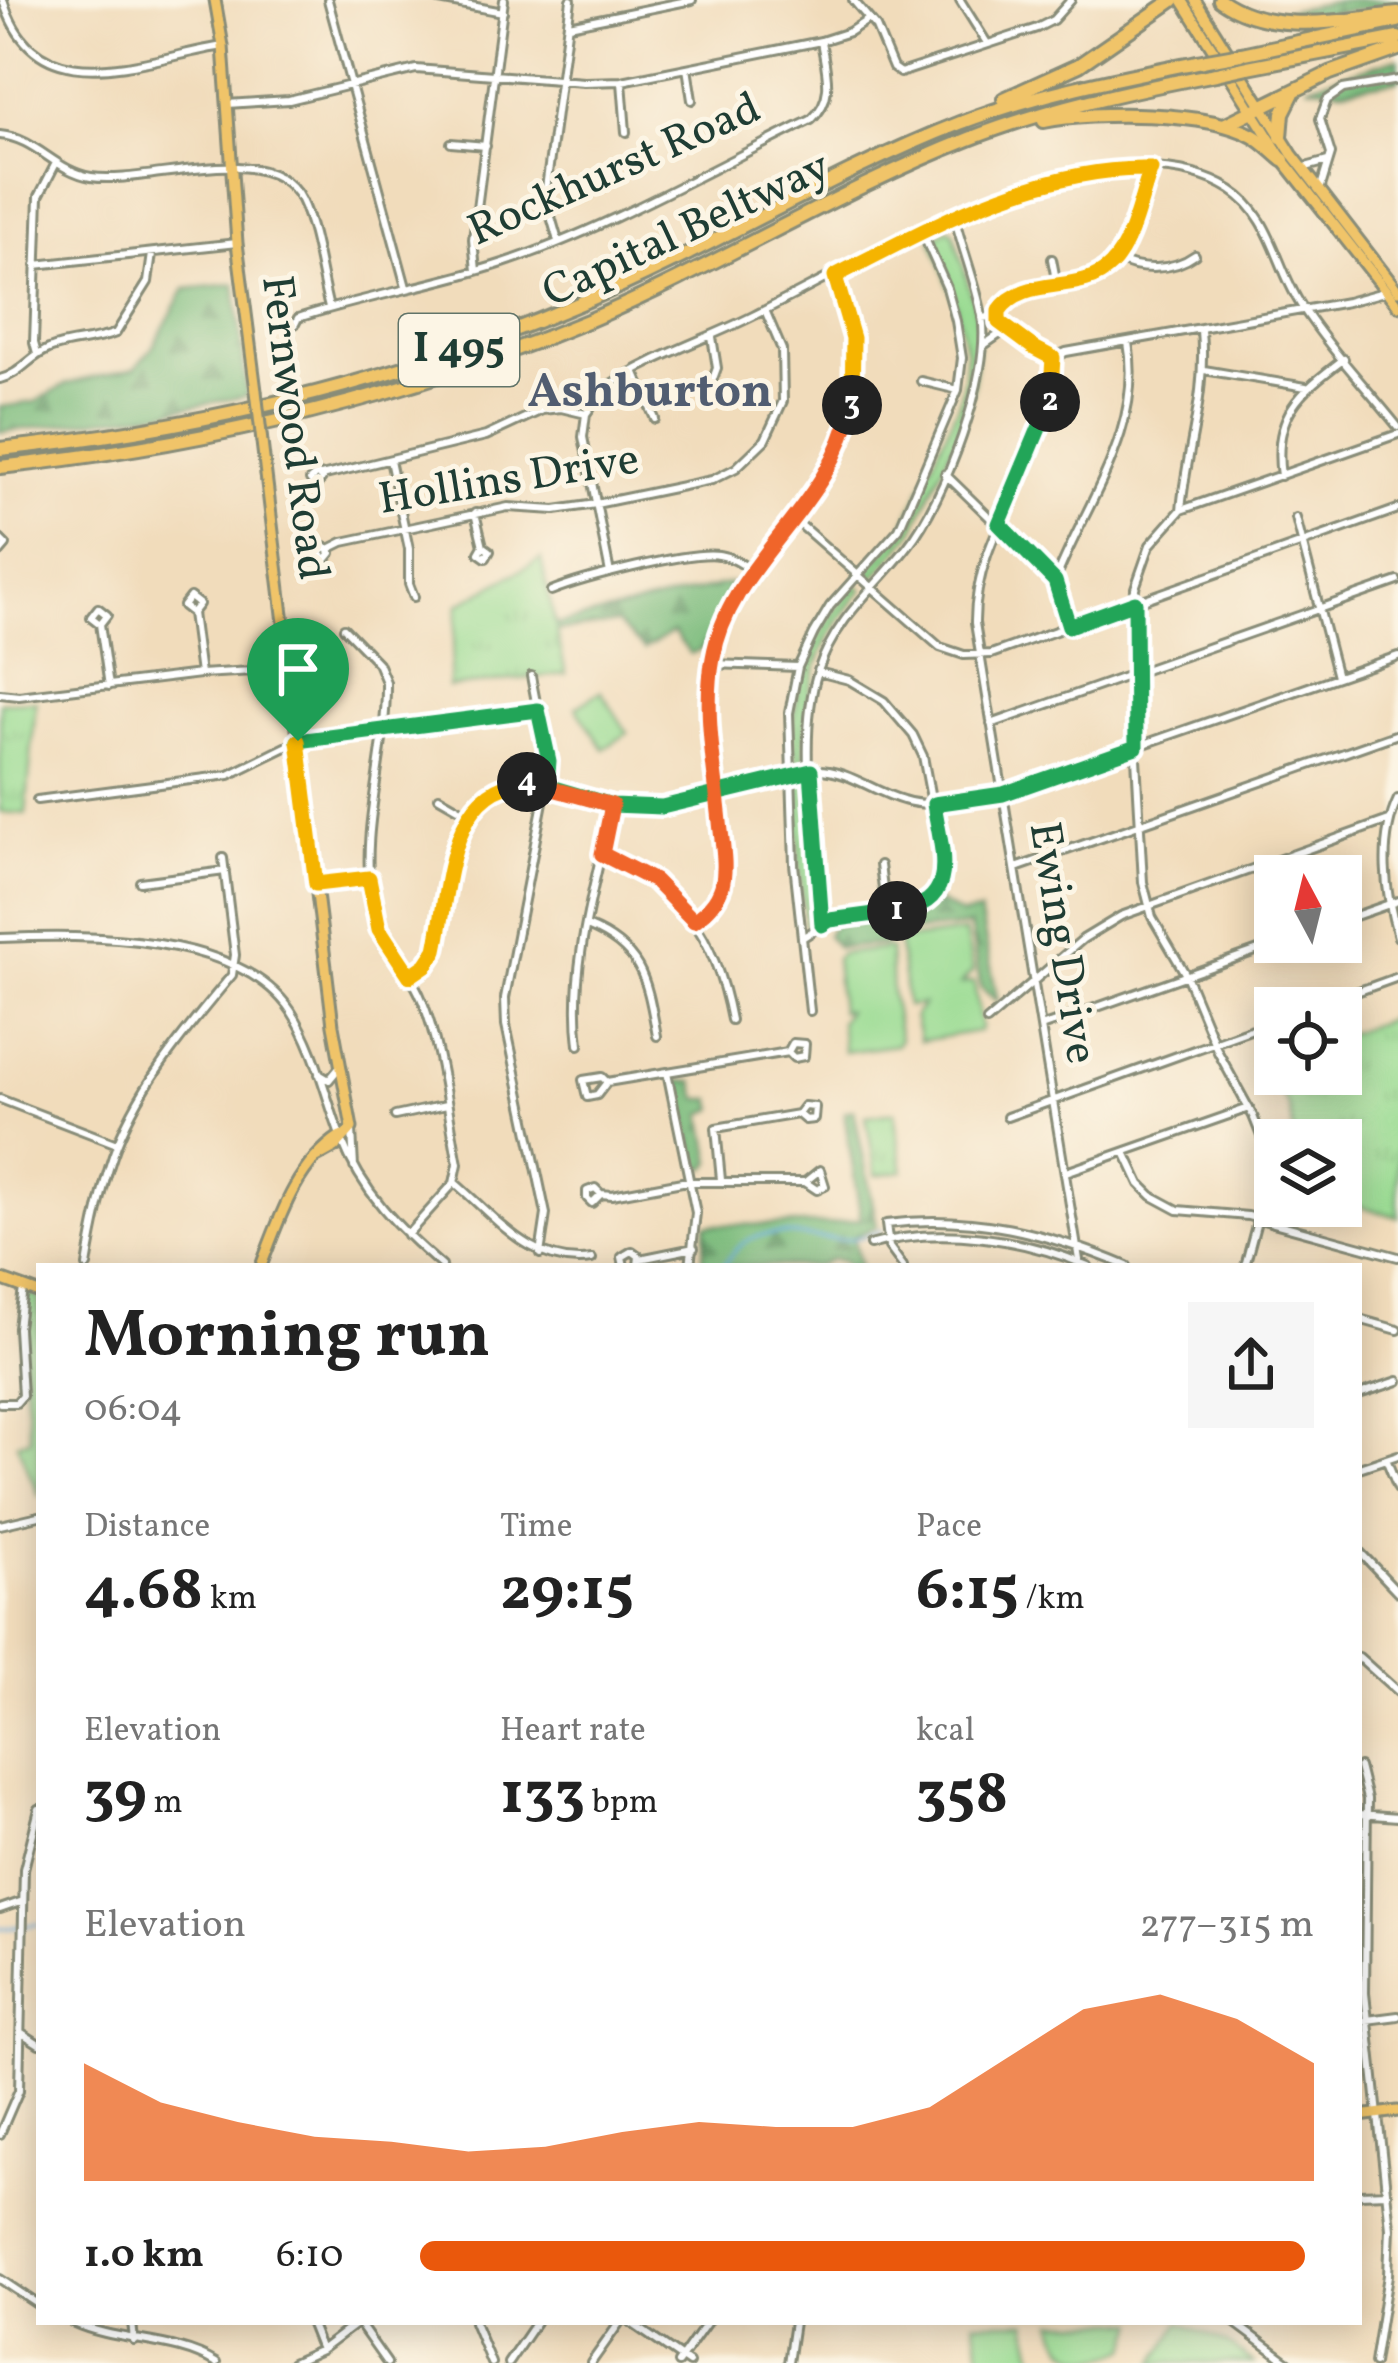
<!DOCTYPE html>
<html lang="en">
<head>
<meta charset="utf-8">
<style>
	body { margin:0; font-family:Vollkorn,serif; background:#f6f6f6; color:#222; height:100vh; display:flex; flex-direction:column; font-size:45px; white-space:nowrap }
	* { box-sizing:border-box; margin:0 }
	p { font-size:39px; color:#767676 }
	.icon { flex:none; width:66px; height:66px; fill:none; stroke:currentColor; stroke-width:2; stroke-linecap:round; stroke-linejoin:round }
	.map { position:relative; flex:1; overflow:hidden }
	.drawer { position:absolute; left:36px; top:1263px; width:1326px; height:1062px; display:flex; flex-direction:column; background:#fff; border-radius:0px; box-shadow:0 6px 30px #0003 }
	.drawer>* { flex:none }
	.needle { width:78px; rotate:353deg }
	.fabs { position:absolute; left:1254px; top:855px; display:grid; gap:24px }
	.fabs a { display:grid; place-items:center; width:108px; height:108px; border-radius:0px; background:#fff; box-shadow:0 6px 30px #0003; font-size:60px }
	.pin { position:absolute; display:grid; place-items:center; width:102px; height:102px; color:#fff; margin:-123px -51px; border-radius:50% 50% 50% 0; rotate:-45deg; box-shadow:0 0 12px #0007 }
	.pin .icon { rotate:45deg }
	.km { position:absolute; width:60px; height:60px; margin:-30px; border-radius:50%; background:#222; color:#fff; font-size:33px; line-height:60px; text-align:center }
	.round { display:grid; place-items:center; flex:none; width:126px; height:126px; border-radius:0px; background:#f6f6f6 }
	.summary { display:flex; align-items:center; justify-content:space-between; height:204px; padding:0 48px }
	h1 { font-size:66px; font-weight:700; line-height:90px }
	.figures { display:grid; grid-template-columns:repeat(3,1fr); gap:18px; height:204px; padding:12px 48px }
	.figures div { display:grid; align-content:center }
	.figures b { font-size:60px; font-weight:700 }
	.figures small { font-size:33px; font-weight:400 }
	.figures p { font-size:33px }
	.chart { height:336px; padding:24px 48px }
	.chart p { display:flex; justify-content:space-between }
	.chart svg { width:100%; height:216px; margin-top:12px; fill:#ea580c; opacity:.7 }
	ul { padding:0 48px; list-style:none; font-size:39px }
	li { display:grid; grid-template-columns:192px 144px 1fr; align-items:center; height:90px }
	li i { height:30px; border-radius:15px; background:#ea580c }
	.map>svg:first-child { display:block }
	.green { fill:#99db92; stroke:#5c8c63; stroke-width:3 }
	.forest { fill:url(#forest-firs); stroke:#4c7c58; stroke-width:3 }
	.park { fill:url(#park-tufts); stroke:#5c8c63; stroke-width:3 }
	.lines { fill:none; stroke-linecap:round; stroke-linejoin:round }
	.stream { stroke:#61abd9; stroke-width:3 }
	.minor-casing { stroke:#888c78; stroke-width:12 }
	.major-casing { stroke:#888c78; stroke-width:15 }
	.highway-casing { stroke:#888c78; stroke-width:18 }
	.minor { stroke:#fff; stroke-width:6 }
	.major { stroke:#f0c469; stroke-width:9 }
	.highway { stroke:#f0c469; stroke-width:12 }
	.major-bridge-casing { stroke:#888c78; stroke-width:15; stroke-linecap:butt }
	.highway-bridge-casing { stroke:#888c78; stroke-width:18; stroke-linecap:butt }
	.major-bridge { stroke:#f0c469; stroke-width:9 }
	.highway-bridge { stroke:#f0c469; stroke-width:12 }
	.split-1-casing { stroke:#fff; stroke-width:24 }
	.split-2-casing { stroke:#fff; stroke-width:24 }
	.split-3-casing { stroke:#fff; stroke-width:24 }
	.split-4-casing { stroke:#fff; stroke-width:24 }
	.split-5-casing { stroke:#fff; stroke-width:24 }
	.split-1 { stroke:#22a559; stroke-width:15 }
	.split-2 { stroke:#22a559; stroke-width:15 }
	.split-3 { stroke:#f5b400; stroke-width:15 }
	.split-4 { stroke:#f0652b; stroke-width:15 }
	.split-5 { stroke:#f5b400; stroke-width:15 }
	.labels { text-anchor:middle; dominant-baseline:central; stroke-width:10; stroke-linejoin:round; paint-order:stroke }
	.shield { fill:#fcf5e5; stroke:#617469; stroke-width:3 }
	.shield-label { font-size:42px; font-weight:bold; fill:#1f3d34 }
	.street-label { font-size:45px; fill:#1f3d34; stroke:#fcf5e5 }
	.neighbourhood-label { font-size:48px; font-weight:bold; fill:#515d71; stroke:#fcf5e5 }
</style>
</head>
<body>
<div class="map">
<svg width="1398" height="2363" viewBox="0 0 1398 2363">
	<defs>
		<pattern id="forest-firs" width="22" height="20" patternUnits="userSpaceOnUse" patternTransform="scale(3)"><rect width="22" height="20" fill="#7abb7c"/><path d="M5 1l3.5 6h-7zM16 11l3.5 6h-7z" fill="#639966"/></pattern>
		<pattern id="park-tufts" width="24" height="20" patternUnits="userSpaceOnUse" patternTransform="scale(3)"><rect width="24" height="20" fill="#99db92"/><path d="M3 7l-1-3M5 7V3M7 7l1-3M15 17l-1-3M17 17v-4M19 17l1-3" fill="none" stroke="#83bd7e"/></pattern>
	</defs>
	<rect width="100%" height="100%" fill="#fcf5e5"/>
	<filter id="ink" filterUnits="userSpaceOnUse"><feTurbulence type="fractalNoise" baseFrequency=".00833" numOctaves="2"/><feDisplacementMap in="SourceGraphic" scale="24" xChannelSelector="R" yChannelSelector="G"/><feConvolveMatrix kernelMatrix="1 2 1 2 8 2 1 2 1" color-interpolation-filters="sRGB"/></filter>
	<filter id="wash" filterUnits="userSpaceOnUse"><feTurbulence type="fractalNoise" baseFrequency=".004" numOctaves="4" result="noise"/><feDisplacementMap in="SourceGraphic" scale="48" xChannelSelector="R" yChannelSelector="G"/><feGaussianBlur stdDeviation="2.7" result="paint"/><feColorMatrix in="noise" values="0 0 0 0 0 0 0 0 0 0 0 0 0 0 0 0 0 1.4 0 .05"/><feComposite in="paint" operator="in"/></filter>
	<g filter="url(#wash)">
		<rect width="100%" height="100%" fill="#f1dcbb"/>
		<path class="green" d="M947,229L953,231L976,311L979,334L973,389L957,435L912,533L873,579L867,572L901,533L959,403L964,378L966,353L956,306L932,240Z
			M856,584L862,590C818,641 801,694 805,760L796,761C786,693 813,634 856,584Z
			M601,691L628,733L604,749L576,707Z
			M806,781L816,914L809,929L805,924L799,861L798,782Z
			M965,932L973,971L961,984L974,982L981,1027L979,1031L920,1041L914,1016L923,1004L907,1006L899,945L902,940Z
			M890,948L892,995L900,1039L896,1045L844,1052L840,1022L847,1011H840L835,959L840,954Z
			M974,2322H1027L1036,2363H983Z
			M1055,2322H1137L1129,2348C1099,2363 1060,2362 1055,2322Z
			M1180,2322L1228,2344L1254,2363H1155Z"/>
		<path class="forest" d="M1345,0H1398V5L1307,16L1262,15Z
			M1398,58V80L1343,89L1306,86Z
			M235,284L247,396L161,412L0,432V407L35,402L67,384L135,368L152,348L185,289Z
			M731,583L706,647L690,654L673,632L644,649L617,623L556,631L555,625Z
			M939,902L961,915L980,912L998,1002L981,988L970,926L895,933L884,944L838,948L827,935L832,926L918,914Z
			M679,1081L694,1082L698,1099H712L715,1109L703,1114L712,1162L706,1169L696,1164Z
			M854,1110L877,1226L853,1237L860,1266H847L843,1261L831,1259L817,1266H702L706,1225L831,1224L861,1219L844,1112Z"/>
		<path class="park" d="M541,559L566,674L448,687L458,605Z
			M36,701L26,814L0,812V702Z
			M1398,1016V1217L1341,1201V1140H1295L1289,1107L1265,1064L1275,1060V1074H1341V1036Z
			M894,1112L903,1171L876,1175L866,1116Z
			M27,1293L39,1297V1497L17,1443L30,1439L22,1350Z"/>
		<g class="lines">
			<path class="stream" d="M724,1266C758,1201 823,1260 882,1230
				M0,1929L39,1924"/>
		</g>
	</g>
	<g filter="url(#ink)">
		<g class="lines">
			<g class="minor-casing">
				<path id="minor" d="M3,0C36,110 145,58 223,46
					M328,0L406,287
					M439,0L503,12
					M853,0L876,27L893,68L900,73L1037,28L1053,20L1071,0
					M960,0L987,43
					M569,25L692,0
					M687,68L692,100
					M622,82L626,132
					M227,104L289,100L416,69L584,82L622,81L821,41L849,32L869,19
					M0,135C36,138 55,171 91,177C148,186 269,136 301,200C316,231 320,274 329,308
					M451,143L486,146
					M1302,168L1328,161
					M1320,190L1331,154L1320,119L1327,100L1343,89L1398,80
					M558,241L545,196L571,0
					M1052,259L1057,285
					M1116,259C1140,272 1173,271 1195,255
					M36,265L237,243
					M476,271L473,239L504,0
					M997,316L1033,348L1053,358L1066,352L1347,302L1384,292
					M982,318L997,316C1018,271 1082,298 1112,264C1133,241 1140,198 1151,168
					M295,324L298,318C365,296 436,285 503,263C609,228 710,169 811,120C836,97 826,72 821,41
					M984,345L1007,329
					M37,354L34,343L39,196L55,165
					M1053,358C1056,454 974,528 975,623L1080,1266
					M1204,370L1306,387
					M635,373L655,419
					M0,379C21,374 30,356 49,349C71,340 94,342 116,333L148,282L152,254
					M921,381L958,390
					M710,387L717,368L712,337
					M390,460L409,549V584L414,597
					M317,474L322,479L315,486L310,480Z
					M945,474L1055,581L1069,626
					M321,476L486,436L542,410L561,408L586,414
					M1281,476C1272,415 1299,393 1344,359
					M1181,510C1187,445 1207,397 1201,330
					M475,513L483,546
					M1296,518L1337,677
					M795,520L940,647L964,655L991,654L1398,509
					M0,539L6,545L0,552
					M483,546L490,551L486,558L479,553Z
					M325,547L331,553L326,559L320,554Z
					M329,549L343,542L508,507L555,510L596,504L712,480L736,468L765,440L783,401L782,350L765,310
					M610,573L583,437L586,414L605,388C649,358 705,340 753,316C867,260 1108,112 1231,190C1272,216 1276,267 1301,305C1329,348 1366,387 1398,427
					M1055,581C1085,504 1144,430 1128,342
					M551,591C580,579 691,550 719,555C732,557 742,564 753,571
					M192,613L183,606L190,597L199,604L192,613L200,674
					M100,624L91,617L98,608L107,615L100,624L109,686
					M344,628L378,663L386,682C387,757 359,828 372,903C378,939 404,961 419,993C440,1038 448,1113 458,1164L454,1183L407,1235
					M712,664L798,667
					M531,676L549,771L505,998L506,1025L546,1214L540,1254
					M0,694L19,696L200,674L289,669
					M991,724L1398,581
					M439,797L467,813
					M1398,799C1378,841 1385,894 1398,937
					M37,800L229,775L298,741L538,710
					M602,854C682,888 715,935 731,1020
					M880,865L886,913
					M1016,868L1398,734
					M140,882L225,871
					M316,883L369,878
					M695,921L720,893L724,869C718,798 695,700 720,631C735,588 769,554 796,517C849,448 876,360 835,277
					M1341,921L1398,901
					M822,925C817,851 795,740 818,671C835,618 875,589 908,546C944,501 992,374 982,316C976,283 963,251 955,219
					M587,926C644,949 647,982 657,1036
					M0,938C85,935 238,932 291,1011C316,1049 325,1096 341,1138C362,1192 399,1229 442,1266
					M802,938L830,920L921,906L938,890L944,867L923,756L913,735L884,701L849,680L818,672
					M410,976L426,965L436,950L467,813C523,751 571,806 637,808C700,809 755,770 817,770C849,770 873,792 903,800C935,810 970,799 1003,793L1398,656
					M1312,1008L1398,977
					M810,1011L794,864L789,713L798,667L814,633L830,606L899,529L958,390L962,358L956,321L947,288L922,232
					M987,1021L1083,939L1121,916L1389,820
					M1041,1027L1281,942
					M579,1045C569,965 596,883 612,805
					M667,1072L696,1213L690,1266
					M319,1074L329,1080L339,1068
					M607,1082L597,1095L587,1097L583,1080L602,1077L607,1082L788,1052L794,1058L804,1056L805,1044L793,1043L788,1052
					M0,1099L117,1144
					M395,1116L446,1105
					M1007,1117L1275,1021
					M352,1130L354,1167
					M1125,1152L1140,1184L1152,1196L1178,1210L1248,1216L1398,1257
					M1066,1172L1249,1108
					M721,1180L716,1128L798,1114L805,1120L814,1119L815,1107L804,1106L798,1114
					M455,1183C496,1218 534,1268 592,1259
					M601,1194L592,1203L587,1198V1191L595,1188L601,1194L612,1195L682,1182H805L817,1190L825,1186L820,1170L805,1182
					M870,1245C939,1225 1023,1238 1088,1266
					M640,1259L694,1248
					M87,1266C93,1229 101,1191 113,1156C136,1088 187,1029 232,975L235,955L223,858
					M624,1266L622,1257L632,1251L639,1256L638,1266
					M903,1266L889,1247L886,1224C972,1213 1048,1233 1127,1266
					M1245,1266L1266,1188L1263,1141L1253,1116L1218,1052L1186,975L1152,917L1143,882L1132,687L1135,588L1150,545L1181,510L1398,434
					M1359,1319L1398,1330
					M1359,1394L1398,1381
					M0,1403H16L22,1396L18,1328L23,1288
					M1386,1459L1398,1488
					M1359,1468L1398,1455
					M0,1525L39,1516
					M1359,1551L1398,1592
					M1359,1657L1398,1692
					M1359,1767L1367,1799L1365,1993L1390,2228L1388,2275L1374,2363
					M1359,1814L1398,1817
					M0,1909L23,1901
					M1359,2021L1398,2016
					M22,2033L39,2044
					M0,2134L19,2090L24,1869L39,1809
					M1359,2194L1387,2193
					M0,2279L39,2305
					M72,2322C117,2343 174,2337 216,2363
					M132,2322L134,2341
					M310,2322L321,2350
					M358,2322L387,2363
					M474,2322L491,2363
					M630,2322L689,2363
					M1234,2322L1289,2363
					M292,2363L321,2350L358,2322
					M508,2363L536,2322
					M591,2363L620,2322
					M678,2363L707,2322
					M788,2363L794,2322"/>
			</g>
			<g class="major-casing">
				<path id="major" d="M215,0L223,46L237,243L256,391
					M1182,0L1283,160L1398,306
					M1195,0L1292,154L1398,291
					M262,442L333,1025L352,1128L335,1147L315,1158
					M261,1266C279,1219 296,1165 340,1136
					M0,1279L39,1293
					M1359,2116L1398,2111"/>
			</g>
			<g class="highway-casing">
				<path id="highway" d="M1220,0C1271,36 1340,20 1398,14
					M1241,54L1398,21
					M1248,67L1398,38
					M1004,99L1079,65L1173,0
					M1044,121C1095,111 1207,111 1253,136C1264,142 1273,152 1283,160
					M1226,124L1330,73L1398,49
					M1281,137L1283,113L1293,93
					M0,449C200,428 396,382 581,303C710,249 830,174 960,123C1040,92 1123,77 1207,60
					M0,467C204,445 401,399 590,320C719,265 839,190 969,139C1049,108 1132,90 1216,74"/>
			</g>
			<use href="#minor" class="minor"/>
			<use href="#major" class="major"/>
			<use href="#highway" class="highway"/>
			<g class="major-bridge-casing">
				<path id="major-bridge" d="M256,391L262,442"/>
			</g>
			<g class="highway-bridge-casing">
				<path id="highway-bridge" d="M1207,60L1241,54
					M1216,74L1248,67"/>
			</g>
			<use href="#major-bridge" class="major-bridge"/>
			<use href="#highway-bridge" class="highway-bridge"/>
		</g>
	</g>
	<g class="lines" filter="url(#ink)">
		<g class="split-1-casing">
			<path id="split-1" d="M298,741L538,710L549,761L547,786L612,805L662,807L811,771L822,925L830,920L897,911"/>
		</g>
		<g class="split-2-casing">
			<path id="split-2" d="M897,911C962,903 941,850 934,804L1003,794L1136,747L1135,602L1069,626L1055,581L999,524L1050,402"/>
		</g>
		<g class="split-3-casing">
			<path id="split-3" d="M852,405L853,338L835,276C933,226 1038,166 1151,169C1140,198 1133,243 1111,265C1081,296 1025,273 999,311V322L1034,348L1053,358L1050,402"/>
		</g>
		<g class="split-4-casing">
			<path id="split-4" d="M527,782L612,805L602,854L655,881L694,921C707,911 717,902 722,886C727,866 722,843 720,822C715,769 703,711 713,658C729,562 831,510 852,405"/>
		</g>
		<g class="split-5-casing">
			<path id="split-5" d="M298,741L316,884L369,878L379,929L410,976L426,965L436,950C449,890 448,784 527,782"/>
		</g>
		<use href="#split-1" class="split-1"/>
		<use href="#split-2" class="split-2"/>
		<use href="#split-3" class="split-3"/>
		<use href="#split-4" class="split-4"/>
		<use href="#split-5" class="split-5"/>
	</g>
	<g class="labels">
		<rect class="shield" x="399" y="314" width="120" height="72" rx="9"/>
		<g class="shield-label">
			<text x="459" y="350">I 495</text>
		</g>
		<g class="street-label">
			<text transform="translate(615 171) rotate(-24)">Rockhurst Road</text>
			<text transform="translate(687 231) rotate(-25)">Capital Beltway</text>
			<text transform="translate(293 428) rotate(83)">Fernwood Road</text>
			<text transform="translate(509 481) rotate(-9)">Hollins Drive</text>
			<text transform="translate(1061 943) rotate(81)">Ewing Drive</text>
		</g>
		<g class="neighbourhood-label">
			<text x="650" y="393">Ashburton</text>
		</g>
	</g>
</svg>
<div class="fabs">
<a><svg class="needle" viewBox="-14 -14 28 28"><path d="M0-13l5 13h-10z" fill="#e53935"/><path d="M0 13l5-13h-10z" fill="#767676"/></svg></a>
<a><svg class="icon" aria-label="locate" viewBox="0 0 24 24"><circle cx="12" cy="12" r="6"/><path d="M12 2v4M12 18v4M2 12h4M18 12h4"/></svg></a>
<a><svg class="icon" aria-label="layers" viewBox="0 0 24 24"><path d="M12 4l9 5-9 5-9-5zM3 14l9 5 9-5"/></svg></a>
</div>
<div class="pin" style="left:298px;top:741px;background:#1e9e55"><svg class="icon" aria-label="arrive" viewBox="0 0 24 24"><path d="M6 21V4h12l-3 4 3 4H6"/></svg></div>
<b class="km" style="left:897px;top:911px">1</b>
<b class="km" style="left:1050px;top:402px">2</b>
<b class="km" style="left:852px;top:405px">3</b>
<b class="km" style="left:527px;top:782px">4</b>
<section class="drawer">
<div class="summary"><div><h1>Morning run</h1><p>06:04</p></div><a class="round"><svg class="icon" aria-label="share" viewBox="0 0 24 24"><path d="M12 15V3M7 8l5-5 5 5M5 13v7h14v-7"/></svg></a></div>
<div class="figures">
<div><p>Distance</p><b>4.68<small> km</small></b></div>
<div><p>Time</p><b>29:15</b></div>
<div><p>Pace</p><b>6:15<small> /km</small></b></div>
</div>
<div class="figures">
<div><p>Elevation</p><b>39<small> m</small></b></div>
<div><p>Heart rate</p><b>133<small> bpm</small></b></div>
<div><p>kcal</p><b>358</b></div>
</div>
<div class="chart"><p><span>Elevation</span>277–315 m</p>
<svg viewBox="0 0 160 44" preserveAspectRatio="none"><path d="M0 44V20L10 28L20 32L30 35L40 36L50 38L60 37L70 34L80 32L90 33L100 33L110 29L120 19L130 9L140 6L150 11L160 20V44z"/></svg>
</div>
<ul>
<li><b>1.0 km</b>6:10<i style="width:99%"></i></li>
</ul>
</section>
</div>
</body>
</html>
